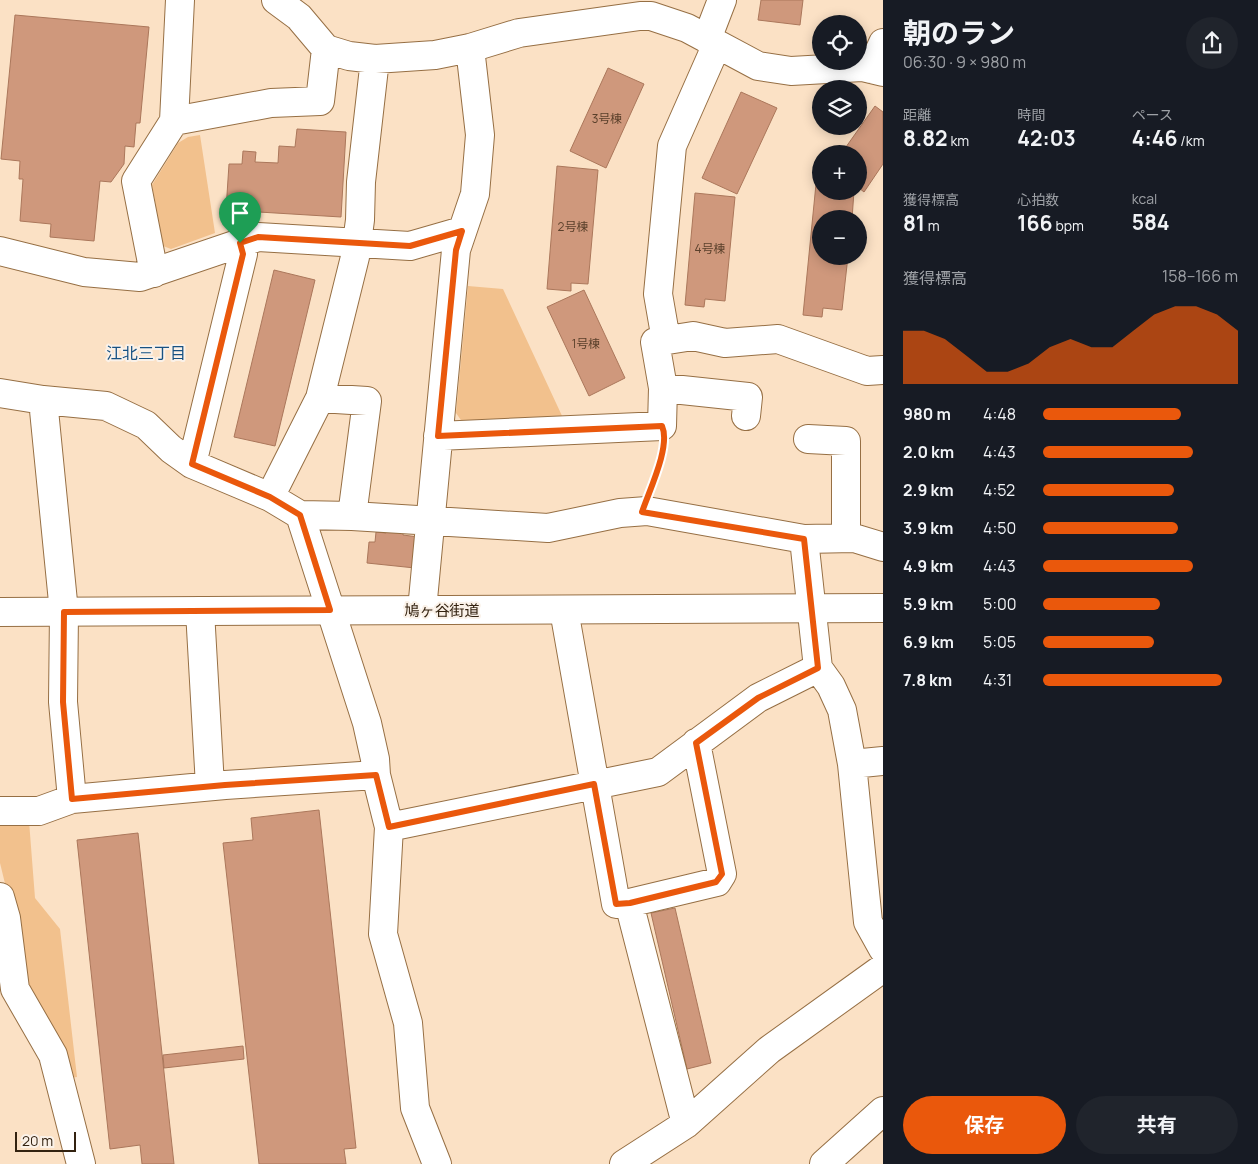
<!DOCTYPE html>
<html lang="ja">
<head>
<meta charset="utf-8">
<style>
	body { margin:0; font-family:Manrope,"Noto Sans JP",sans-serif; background:#20242c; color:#f1f3f6; height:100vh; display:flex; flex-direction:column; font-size:19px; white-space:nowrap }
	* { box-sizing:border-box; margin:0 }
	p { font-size:16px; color:#9ea1a6 }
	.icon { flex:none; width:28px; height:28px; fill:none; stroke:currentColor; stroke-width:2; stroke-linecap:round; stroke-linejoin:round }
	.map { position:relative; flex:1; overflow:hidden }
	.panel { display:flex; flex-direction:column; background:#171b24; width:375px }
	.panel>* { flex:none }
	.buttons { position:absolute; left:812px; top:15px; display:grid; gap:10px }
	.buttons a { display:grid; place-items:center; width:55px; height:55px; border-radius:50%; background:#171b24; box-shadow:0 2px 12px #0003; font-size:25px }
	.scale { position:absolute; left:15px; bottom:12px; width:61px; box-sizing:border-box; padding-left:5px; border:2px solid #332210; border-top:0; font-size:14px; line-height:18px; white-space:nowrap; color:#332210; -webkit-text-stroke:4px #faf1e8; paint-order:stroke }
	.pin { position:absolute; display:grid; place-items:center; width:42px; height:42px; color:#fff; margin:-51px -21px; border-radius:50% 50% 50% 0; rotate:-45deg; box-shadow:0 0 5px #0007 }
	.pin .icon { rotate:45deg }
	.round { display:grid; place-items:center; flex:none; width:52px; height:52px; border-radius:26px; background:#20242c }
	.summary { display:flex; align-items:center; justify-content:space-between; height:85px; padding:0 20px }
	h1 { font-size:28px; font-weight:700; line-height:38px }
	.stats { display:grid; grid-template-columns:repeat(3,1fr); gap:8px; height:85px; padding:5px 20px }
	.stats div { display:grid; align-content:center }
	.stats b { font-size:21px; font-weight:700 }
	.stats small { font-size:14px; font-weight:400 }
	.stats p { font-size:14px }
	.chart { height:140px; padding:10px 20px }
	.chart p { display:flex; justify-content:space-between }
	.chart svg { width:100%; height:90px; margin-top:5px; fill:#ea580c; opacity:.7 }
	.cta { display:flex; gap:10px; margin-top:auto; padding:10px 20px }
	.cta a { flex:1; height:58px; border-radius:30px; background:#ea580c; color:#fff; font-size:20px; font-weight:700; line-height:58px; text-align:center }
	.cta a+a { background:#20242c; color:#f1f3f6 }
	ul { padding:0 20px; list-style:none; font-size:16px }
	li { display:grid; grid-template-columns:80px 60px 1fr; align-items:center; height:38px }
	li i { height:12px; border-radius:6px; background:#ea580c }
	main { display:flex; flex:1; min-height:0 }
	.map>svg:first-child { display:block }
	.green { fill:#f2c18d }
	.building { fill:#cf987c; stroke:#ab775b }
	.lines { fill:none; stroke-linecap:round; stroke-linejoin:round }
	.minor-casing { stroke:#966f44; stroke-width:30 }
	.major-casing { stroke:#966f44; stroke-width:30 }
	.path { stroke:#bba48b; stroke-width:3; stroke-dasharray:5 2.5; stroke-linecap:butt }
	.minor { stroke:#fff; stroke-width:28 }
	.major { stroke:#fff; stroke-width:28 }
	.route-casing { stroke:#fff; stroke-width:10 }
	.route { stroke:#ea580c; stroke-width:6 }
	.labels { text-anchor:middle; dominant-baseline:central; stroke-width:4; stroke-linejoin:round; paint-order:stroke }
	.number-label { font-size:12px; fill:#5a402b }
	.street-label { font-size:15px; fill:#332210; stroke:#faf1e8 }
	.neighbourhood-label { font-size:16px; fill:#165182; stroke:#faf1e8 }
</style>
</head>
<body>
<main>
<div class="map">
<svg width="883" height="1164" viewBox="0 0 883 1164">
	<rect width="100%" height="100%" fill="#fbe1c5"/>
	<path class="green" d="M200,135L215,233L171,249L163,246L152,185L178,143L188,137Z
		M468,286L503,289L563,418L463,423L456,413Z
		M0,821H29L35,898L60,929L77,1077L70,1078L25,987L21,949L0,863Z"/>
	<path class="building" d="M761,0H803L800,25L758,20Z
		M15,15L149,27L140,123H136L134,147L125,146L124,164L111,182L100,181L94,241L50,237L51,224L20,221L23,179H19L20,161L1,159Z
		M608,68L644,84L606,168L570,151Z
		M741,92L777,108L737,194L702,178Z
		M875,106L883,112V164L864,192L859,188V154H841Z
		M297,129L346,132L341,217L226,210L229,164H242L243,151L256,152L255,162L278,163L279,146L295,147Z
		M557,166L598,170L588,284L571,283V291L547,289Z
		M816,184H821V191H854L852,219H821V256H848L842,310L823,308L822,317L803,315Z
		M695,193L735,197L725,301L705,299L704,307L685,305Z
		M274,270L315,280L275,446L234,437Z
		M584,290L625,378L589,396L547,307Z
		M387,528L403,530V535L418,537L415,568L367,563L369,542H375L376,532L386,533Z
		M319,810L356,1148L344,1149L346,1164H259L223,843L253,840L251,818Z
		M138,833L174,1164H142L140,1145L110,1149L77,840Z
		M675,908L711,1063L687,1069L651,913Z
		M243,1046L244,1059L164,1068L163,1055Z"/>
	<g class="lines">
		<g class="minor-casing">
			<path id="minor" d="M276,0L299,17L326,49L349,56L375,59L435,55L470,48L519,33L640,16H651L687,28L758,66L791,71L862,67L883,72
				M707,39L722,0
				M871,69L883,43
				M174,121L180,0
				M0,251L84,272L140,277L258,237L410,246L462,231
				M154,273L136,181L174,121L271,103L320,101L326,49
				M666,340L658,294L672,146L717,44
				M663,388L748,397L746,416
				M0,393L43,400L106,406L146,425L171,449L192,464L270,497L300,515L367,723L375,759L376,775L389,827L383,934L408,1023L415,1108L437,1164
				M320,398L367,401L352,516
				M43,400L64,612L63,702L72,799
				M438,436L662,426L663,388L655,342L693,336L725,343L778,339L867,371L883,370
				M808,439L846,441V538
				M192,464L243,254L240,243
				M270,497L320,398L355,257L360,220L361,182L375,59
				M300,515L352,516L548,528L620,513L647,511L804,539L854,538L883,547
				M804,539L818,668L831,686L842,710L852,764L868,922L883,949
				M422,610L456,250L475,194L480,135L470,48
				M564,610L616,904L629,903L686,1124
				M200,611L210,786
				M852,764L883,761
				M0,811H39L72,799L225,785L376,775
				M389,827L658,772L758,698L818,668
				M0,897L6,918L15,989L53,1055L81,1164
				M629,903L717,882L722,874L696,743
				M624,1164L686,1124L769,1050L883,968
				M824,1164L883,1111"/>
		</g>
		<g class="major-casing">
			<path id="major" d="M0,612L883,608"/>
		</g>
		<path class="path" d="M650,487L662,448"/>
		<use href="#minor" class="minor"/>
		<use href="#major" class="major"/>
	</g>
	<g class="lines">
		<g class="route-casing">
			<path id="route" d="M462,231L456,250L438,436L662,426C671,446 649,491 642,512L804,539L818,668L758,698L696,743L722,874L716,882L630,903L616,904L594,784L389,827L376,775L225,785L72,799L63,702L64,612L330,610L300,515L270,497L192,464L243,254L240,243L258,237L410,246Z"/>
		</g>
		<use href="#route" class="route"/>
	</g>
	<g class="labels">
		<g class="number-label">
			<text x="607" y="118">3号棟</text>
			<text x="573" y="226">2号棟</text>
			<text x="710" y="248">4号棟</text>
			<text x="586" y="343">1号棟</text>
		</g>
		<g class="street-label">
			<text x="442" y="610">鳩ヶ谷街道</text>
		</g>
		<g class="neighbourhood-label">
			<text x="146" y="353">江北三丁目</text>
		</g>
	</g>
</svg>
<div class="buttons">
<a><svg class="icon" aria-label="locate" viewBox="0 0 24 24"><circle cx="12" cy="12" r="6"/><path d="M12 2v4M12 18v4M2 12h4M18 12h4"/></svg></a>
<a><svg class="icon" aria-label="layers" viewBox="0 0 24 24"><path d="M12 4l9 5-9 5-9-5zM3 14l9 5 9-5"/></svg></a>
<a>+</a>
<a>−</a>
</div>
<div class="scale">20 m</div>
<div class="pin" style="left:240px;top:243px;background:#1e9e55"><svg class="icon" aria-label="arrive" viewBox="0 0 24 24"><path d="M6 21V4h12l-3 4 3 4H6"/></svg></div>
</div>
<section class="panel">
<div class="summary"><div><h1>朝のラン</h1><p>06:30 · 9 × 980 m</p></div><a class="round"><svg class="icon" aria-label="share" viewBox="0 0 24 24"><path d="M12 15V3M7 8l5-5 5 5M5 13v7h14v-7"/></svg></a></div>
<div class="stats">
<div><p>距離</p><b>8.82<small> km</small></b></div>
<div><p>時間</p><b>42:03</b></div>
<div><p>ペース</p><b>4:46<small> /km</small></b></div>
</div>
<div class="stats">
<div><p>獲得標高</p><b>81<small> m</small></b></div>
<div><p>心拍数</p><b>166<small> bpm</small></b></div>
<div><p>kcal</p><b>584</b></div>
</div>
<div class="chart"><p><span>獲得標高</span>158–166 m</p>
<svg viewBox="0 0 160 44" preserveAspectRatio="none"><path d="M0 44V18L10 18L20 22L30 30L40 38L50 38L60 34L70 26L80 22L90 26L100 26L110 18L120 10L130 6L140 6L150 10L160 18V44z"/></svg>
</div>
<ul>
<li><b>980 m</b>4:48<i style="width:71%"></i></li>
<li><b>2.0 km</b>4:43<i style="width:77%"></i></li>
<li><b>2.9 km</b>4:52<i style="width:67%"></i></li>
<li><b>3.9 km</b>4:50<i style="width:69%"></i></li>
<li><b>4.9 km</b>4:43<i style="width:77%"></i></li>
<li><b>5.9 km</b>5:00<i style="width:60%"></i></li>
<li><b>6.9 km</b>5:05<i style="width:57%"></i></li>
<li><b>7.8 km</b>4:31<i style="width:92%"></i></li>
</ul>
<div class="cta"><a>保存</a><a>共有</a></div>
</section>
</main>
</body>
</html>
